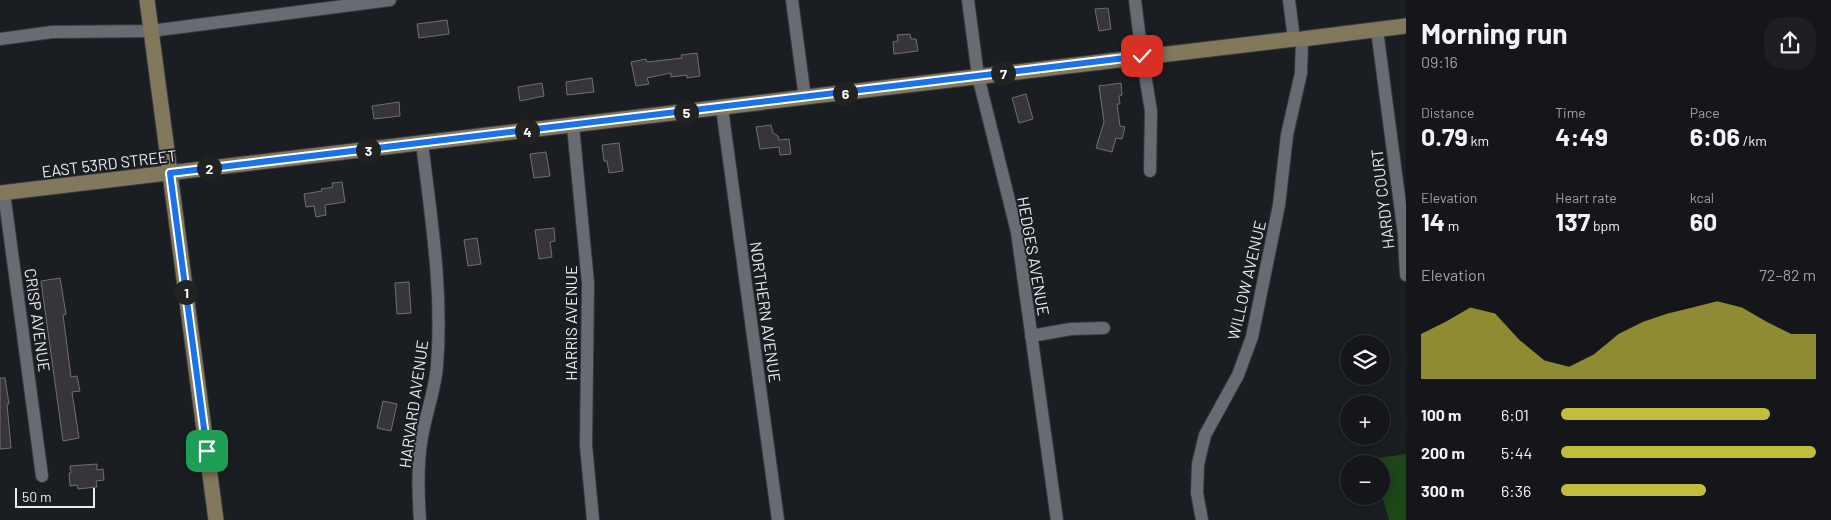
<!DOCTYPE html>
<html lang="en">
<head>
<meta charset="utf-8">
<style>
	body { margin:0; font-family:Barlow,sans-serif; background:#1d1f23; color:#f1f3f6; height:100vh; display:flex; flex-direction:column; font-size:19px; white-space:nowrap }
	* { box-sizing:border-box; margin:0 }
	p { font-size:16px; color:#9d9fa2 }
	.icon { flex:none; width:28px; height:28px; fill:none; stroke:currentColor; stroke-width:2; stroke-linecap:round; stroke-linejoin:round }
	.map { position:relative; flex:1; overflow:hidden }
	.panel { display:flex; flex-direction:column; background:#14161a; width:425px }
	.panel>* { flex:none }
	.tools { position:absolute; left:1340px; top:335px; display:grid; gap:10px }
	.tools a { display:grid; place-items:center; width:50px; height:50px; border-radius:50%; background:#14161a; box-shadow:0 2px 12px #0003,0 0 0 1px #333539; font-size:25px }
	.scale { position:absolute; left:15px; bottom:12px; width:80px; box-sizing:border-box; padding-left:5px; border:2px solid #e9ebee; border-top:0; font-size:14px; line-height:18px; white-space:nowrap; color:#e9ebee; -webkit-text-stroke:4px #1a1e23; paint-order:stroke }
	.pin { position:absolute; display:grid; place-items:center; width:42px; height:42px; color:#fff; margin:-21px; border-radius:10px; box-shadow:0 2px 8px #0006 }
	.km { position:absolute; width:25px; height:25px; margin:-12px; border-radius:50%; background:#222; color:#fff; font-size:14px; line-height:25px; text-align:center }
	.round { display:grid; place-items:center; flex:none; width:52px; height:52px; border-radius:20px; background:#1d1f23 }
	.overview { display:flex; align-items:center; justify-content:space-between; height:85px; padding:0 15px }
	h1 { font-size:28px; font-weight:700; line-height:38px }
	.metrics { display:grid; grid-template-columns:repeat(3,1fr); gap:8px; height:85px; padding:5px 15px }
	.metrics div { display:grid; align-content:center }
	.metrics b { font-size:25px; font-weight:700 }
	.metrics small { font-size:14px; font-weight:400 }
	.metrics p { font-size:14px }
	.chart { height:140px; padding:10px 15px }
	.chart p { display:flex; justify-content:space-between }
	.chart svg { width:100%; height:90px; margin-top:5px; fill:#c3bd3e; opacity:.7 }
	ul { padding:0 15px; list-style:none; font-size:16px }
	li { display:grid; grid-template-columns:80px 60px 1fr; align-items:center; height:38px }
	li i { height:12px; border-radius:6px; background:#c3bd3e }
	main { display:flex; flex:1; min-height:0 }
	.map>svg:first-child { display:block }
	.green { fill:#1d4717 }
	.building { fill:#37353b; stroke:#706e75 }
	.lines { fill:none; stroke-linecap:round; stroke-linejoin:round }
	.street-casing { stroke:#383a3e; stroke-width:14 }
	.secondary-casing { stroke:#383a3e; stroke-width:17 }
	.street { stroke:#686c72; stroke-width:12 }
	.secondary { stroke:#82795d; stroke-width:15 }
	.route-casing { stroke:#fff; stroke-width:10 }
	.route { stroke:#1a73e8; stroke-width:6 }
	.labels { text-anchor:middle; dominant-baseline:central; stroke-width:4; stroke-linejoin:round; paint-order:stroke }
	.street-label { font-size:16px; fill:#e9ebee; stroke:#1a1e23 }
</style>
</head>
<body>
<main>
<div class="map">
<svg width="1406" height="520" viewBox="0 0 1406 520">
	<rect width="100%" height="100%" fill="#1a1e23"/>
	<path class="green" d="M1406,454V520H1389L1381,493V464H1373L1372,459Z"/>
	<path class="building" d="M1108,8L1111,29L1099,31L1095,9Z
		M447,20L449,34L419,38L417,24Z
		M910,34L911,39H916L918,51L894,54L893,42L898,41L897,35Z
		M697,53L700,76L687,78V75L671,77V73L647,78L649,84L636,86L631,62L646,59L647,62L682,58L681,55Z
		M592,78L594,92L567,95L566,82Z
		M542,83L544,96L520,101L518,87Z
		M1121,83L1122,95L1119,96L1120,104H1117L1120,126L1125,127L1122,139L1116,138L1112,152L1096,148L1104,122L1099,86Z
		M1026,94L1033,119L1019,123L1012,98Z
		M399,102L400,116L374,119L372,106Z
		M771,125L773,133L778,136L779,140L789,139L791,154L780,155L779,147L760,149L756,127Z
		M619,143L623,171L609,173L607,161H604L602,145Z
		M546,152L550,176L534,178L530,154Z
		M342,182L345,202L325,205L326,215L316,217L314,206L306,207L304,194L322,191L321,189L333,187L332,183Z
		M554,228L555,241L550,242L552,257L539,259L535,230Z
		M477,238L481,264L468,266L464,240Z
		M60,278L66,314L63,315L71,377L77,376L80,391L72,392L79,438L63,441L41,281Z
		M409,282L411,313L397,314L395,283Z
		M0,378H5L9,404H7L11,448L0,449Z
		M383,401L397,404L391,431L377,428Z
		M97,464V470L103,469L104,480L96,481L97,487L78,489L77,485L70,486L69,473H71L70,466Z"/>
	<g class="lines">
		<g class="street-casing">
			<path id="street" d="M792,0L805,98
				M968,0L978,76L1017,232L1057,520
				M1135,0L1142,56L1151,111L1150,171
				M1377,30L1404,235L1406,275
				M0,39L52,32L151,31L390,0
				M722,108L778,520
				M573,126L588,283L586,445L593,520
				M4,193L42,476
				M1031,336L1071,329L1104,328
				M420,520C418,493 417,464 422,437C426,413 435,390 437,366C443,290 431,218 422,143
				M1202,520L1197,493L1198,464L1205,435L1238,375L1252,337L1279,205L1287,135L1301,73L1302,39H1294L1289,0"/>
		</g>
		<g class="secondary-casing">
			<path id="secondary" d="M147,0L216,520
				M1302,39L1406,26
				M0,193L1294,39"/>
		</g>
		<use href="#street" class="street"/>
		<use href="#secondary" class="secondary"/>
	</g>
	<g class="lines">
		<g class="route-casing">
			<path id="route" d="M207,451L170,173L1142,56"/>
		</g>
		<use href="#route" class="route"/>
	</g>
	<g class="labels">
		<g class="street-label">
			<text transform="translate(109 163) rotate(-7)">EAST 53RD STREET</text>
			<text transform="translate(1382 199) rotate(-97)">HARDY COURT</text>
			<text transform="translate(1034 256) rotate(80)">HEDGES AVENUE</text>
			<text transform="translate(1246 280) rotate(-77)">WILLOW AVENUE</text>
			<text transform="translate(766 312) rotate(82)">NORTHERN AVENUE</text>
			<text transform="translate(38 320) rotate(82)">CRISP AVENUE</text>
			<text transform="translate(570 323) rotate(-90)">HARRIS AVENUE</text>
			<text transform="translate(413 404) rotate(-82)">HARVARD AVENUE</text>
		</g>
	</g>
</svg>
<div class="tools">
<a><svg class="icon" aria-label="layers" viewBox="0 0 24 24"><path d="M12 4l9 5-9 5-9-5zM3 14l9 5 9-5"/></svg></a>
<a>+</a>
<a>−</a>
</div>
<div class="scale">50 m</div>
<div class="pin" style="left:207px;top:451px;background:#1e9e55"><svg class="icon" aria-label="arrive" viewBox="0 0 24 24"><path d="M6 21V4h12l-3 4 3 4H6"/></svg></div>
<div class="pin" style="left:1142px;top:56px;background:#d93025"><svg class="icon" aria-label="check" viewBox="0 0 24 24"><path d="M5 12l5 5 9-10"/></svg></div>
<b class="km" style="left:186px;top:292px">1</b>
<b class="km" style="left:209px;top:168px">2</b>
<b class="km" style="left:368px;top:150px">3</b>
<b class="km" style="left:527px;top:131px">4</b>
<b class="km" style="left:686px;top:112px">5</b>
<b class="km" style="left:845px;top:93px">6</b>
<b class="km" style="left:1003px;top:73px">7</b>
</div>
<section class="panel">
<div class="overview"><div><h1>Morning run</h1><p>09:16</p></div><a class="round"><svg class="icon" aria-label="share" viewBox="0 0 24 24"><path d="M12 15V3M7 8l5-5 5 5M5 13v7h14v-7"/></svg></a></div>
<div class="metrics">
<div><p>Distance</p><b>0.79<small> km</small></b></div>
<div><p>Time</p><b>4:49</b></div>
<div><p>Pace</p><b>6:06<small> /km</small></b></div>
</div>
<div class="metrics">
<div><p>Elevation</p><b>14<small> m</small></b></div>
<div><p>Heart rate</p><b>137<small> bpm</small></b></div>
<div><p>kcal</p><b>60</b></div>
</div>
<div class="chart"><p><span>Elevation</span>72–82 m</p>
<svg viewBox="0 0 160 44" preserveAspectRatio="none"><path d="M0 44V22L10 16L20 9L30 12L40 25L50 35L60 38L70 32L80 22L90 16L100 12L110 9L120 6L130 9L140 16L150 22L160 22V44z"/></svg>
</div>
<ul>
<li><b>100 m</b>6:01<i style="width:82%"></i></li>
<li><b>200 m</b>5:44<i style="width:100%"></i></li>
<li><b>300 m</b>6:36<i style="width:57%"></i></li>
</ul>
</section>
</main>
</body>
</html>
